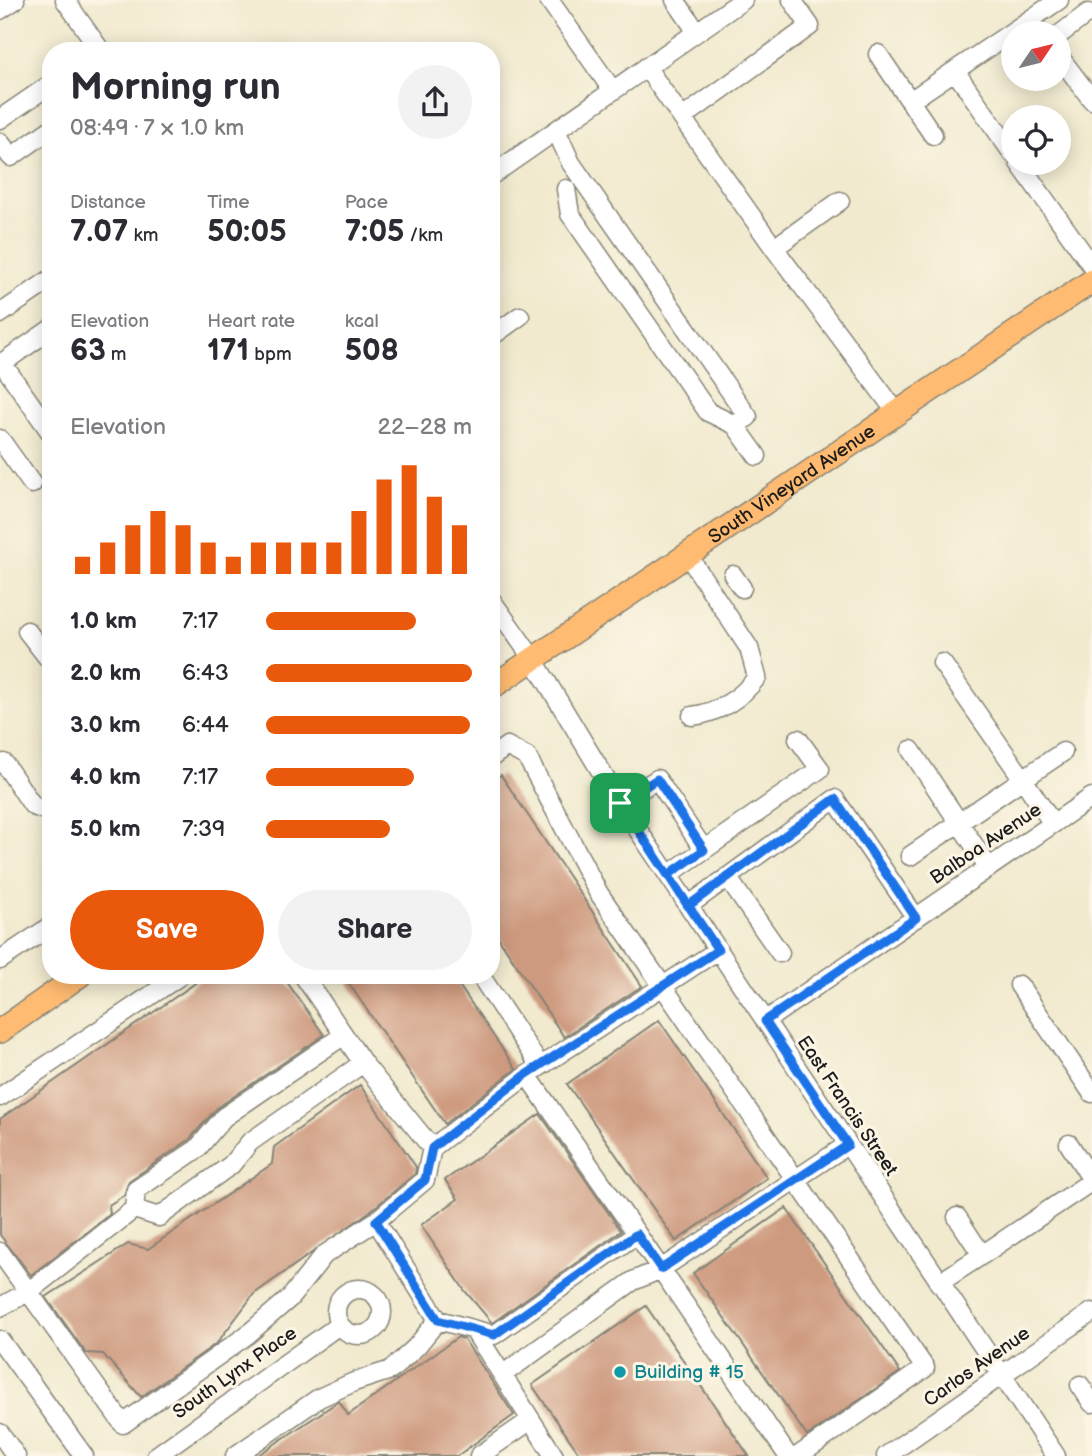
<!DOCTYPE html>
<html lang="en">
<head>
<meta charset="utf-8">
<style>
	body { margin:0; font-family:"Balsamiq Sans",sans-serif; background:#f2f2f3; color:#2b2b33; height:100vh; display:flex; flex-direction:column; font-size:26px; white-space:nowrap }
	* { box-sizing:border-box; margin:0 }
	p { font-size:23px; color:#7c7c81 }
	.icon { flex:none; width:38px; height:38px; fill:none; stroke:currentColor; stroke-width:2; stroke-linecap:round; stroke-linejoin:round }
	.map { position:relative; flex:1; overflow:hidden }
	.sheet { position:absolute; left:42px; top:42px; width:458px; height:942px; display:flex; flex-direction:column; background:#fff; border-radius:28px; box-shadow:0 4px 18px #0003 }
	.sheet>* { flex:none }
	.needle { width:46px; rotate:55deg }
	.tools { position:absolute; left:1001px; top:21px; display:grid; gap:14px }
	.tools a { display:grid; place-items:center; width:70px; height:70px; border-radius:50%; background:#fff; box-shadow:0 4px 18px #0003; font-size:35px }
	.pin { position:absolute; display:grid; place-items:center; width:60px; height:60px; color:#fff; margin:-30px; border-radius:14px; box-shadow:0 4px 10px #0006 }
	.round { display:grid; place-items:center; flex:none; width:74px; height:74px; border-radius:37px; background:#f2f2f3 }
	.head { display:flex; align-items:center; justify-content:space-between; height:119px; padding:0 28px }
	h1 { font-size:38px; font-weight:700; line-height:52px }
	.metrics { display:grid; grid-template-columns:repeat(3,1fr); gap:10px; height:119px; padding:7px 28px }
	.metrics div { display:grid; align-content:center }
	.metrics b { font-size:30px; font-weight:700 }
	.metrics small { font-size:19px; font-weight:400 }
	.metrics p { font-size:19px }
	.chart { height:196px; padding:14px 28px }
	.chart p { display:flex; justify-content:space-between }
	.chart svg { width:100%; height:126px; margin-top:7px; stroke:#ea580c; stroke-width:6 }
	.button { display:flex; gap:14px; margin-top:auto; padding:14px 28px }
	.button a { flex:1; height:80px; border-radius:42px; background:#ea580c; color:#fff; font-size:28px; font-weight:700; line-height:80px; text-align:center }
	.button a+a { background:#f2f2f3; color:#2b2b33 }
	ul { padding:0 28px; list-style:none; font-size:23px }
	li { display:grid; grid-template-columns:112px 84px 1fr; align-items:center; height:52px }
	li i { height:18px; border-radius:9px; background:#ea580c }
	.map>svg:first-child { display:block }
	.building { fill:#ce9a7f }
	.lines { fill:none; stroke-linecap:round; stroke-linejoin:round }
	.minor-casing { stroke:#868376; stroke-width:21 }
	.major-casing { stroke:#868376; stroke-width:26 }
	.minor { stroke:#fff; stroke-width:18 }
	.major { stroke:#ffbb71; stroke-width:23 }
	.route-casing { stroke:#fff; stroke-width:14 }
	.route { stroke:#1a73e8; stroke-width:9 }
	.culture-dot { fill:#0f9aa8; stroke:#fcf5e5; stroke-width:2.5 }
	.labels { text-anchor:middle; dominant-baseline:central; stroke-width:6; stroke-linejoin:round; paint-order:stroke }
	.street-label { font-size:19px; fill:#1c1c1c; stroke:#fcf5e5 }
	.culture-label { font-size:19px; fill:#0d838f; stroke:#fcf5e5; text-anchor:start }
</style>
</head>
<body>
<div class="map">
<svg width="1092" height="1456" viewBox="0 0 1092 1456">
	<rect width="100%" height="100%" fill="#fcf5e5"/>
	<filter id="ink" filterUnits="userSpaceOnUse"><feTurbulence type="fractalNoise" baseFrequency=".0143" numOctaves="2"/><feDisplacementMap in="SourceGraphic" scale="14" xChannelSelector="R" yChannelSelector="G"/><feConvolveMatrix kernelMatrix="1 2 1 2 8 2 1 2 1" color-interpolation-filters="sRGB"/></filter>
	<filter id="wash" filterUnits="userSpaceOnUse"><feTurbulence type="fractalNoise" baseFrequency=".00686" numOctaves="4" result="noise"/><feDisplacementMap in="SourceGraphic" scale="28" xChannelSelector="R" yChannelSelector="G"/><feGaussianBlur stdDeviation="1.57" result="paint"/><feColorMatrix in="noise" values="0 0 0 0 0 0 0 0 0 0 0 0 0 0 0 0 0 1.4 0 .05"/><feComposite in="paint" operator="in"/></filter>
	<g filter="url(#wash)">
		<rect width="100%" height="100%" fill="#f1eacf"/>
		<g id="blocks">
			<path class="building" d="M501,775L642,986L564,1037L492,928V781Z
				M207,975H282L324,1035L217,1108L189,1140L129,1181L124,1195L109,1205L110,1214L31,1275L0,1235V1119Z
				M343,975H452L516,1069L445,1124Z
				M659,1020L767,1178L676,1241L567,1084Z
				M360,1085L416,1167L415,1174L369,1212L254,1294L217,1343L141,1397L103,1354L86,1353L46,1297L128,1244L148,1249L272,1164L274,1147Z
				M540,1114L621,1231L492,1323L465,1291L421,1225L458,1199L445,1180Z
				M786,1208L900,1372L807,1436L693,1273Z
				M646,1306L749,1456H581L532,1385Z
				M458,1337L464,1339L514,1415L457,1456H257L339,1401L348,1415Z"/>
		</g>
	</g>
	<g filter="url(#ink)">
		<use href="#blocks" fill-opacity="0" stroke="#868376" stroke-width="2"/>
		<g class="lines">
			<g class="minor-casing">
				<path id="minor" d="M65,0L101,51
					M549,0L613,91
					M675,0L697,32
					M0,10L15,0
					M1059,35L1088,13
					M878,54L933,135
					M1059,56L1092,100
					M646,67L774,248L840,201
					M955,71L1013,154
					M910,101L1059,0
					M682,118L810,26L792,0
					M0,119L51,84
					M556,130L571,163L748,417L735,425
					M0,142L11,157L51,129
					M1019,163L1092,266
					M492,175L743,0
					M566,189L570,214L708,412L735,425L757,456
					M774,248L897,413
					M0,314L51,279
					M51,329L2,363L51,433
					M492,336L520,316
					M0,439L32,484
					M687,554L749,648L757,677C742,698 718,713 692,716
					M733,575L742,588
					M492,601L533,659L620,803L1056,1456
					M27,631L51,662
					M942,663L1023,779L1063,752
					M911,750L989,868
					M492,757L507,746L527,757L598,892L925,1368L798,1456
					M4,763L33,806L51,812
					M620,803L657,779L704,850
					M910,856L1023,779L1053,824
					M668,875L820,769L798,739
					M727,877L780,953
					M688,906L835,799L916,918
					M0,960L51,926
					M303,975L363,1063L432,1148L527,1075L718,950
					M480,975L540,1066
					M1019,985L1092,1093
					M765,1021L1092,797
					M527,1075L637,1234
					M0,1097L181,975
					M1069,1144L1092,1180
					M134,1209L159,1217L231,1165L250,1142L363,1063
					M376,1221L425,1180L432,1148
					M0,1252L123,1424L247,1335L290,1298L324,1255L376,1221L438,1320L494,1335L637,1234L788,1456
					M982,1255L1092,1181
					M939,1283L982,1255L957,1217
					M336 1312a23 23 0 1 1 46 0a23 23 0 1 1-46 0Z
					M0,1307L28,1292L134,1209L136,1190L197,1149L224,1117L344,1035
					M473,1329L554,1456
					M0,1340L84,1456
					M502,1375L633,1281L661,1269L847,1145
					M1080,1385L1092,1403
					M0,1433L16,1456
					M156,1456L339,1325
					M235,1456L319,1398L354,1382L391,1370L416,1347L438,1320
					M479,1456L531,1420
					M886,1456L1092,1312"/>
			</g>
			<g class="major-casing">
				<g id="major">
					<path id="s1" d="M492,687L1092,281"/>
					<path d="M0,1031L80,975"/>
				</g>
			</g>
			<use href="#minor" class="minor"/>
			<use href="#major" class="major"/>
		</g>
	</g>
	<g class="lines" filter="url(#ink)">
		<g class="route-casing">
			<path id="route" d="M620,803L718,950L527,1074L432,1148L425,1180L376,1221L438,1320L494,1335L637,1234L661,1269L848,1145L765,1021L916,918L835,799L688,906L668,875L704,850L657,779L620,803"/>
		</g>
		<use href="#route" class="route"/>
	</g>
	<circle class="culture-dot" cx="620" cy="1372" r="7"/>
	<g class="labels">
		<g class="street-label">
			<text stroke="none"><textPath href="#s1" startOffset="362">South Vineyard Avenue</textPath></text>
			<text transform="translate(986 844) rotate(-34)">Balboa Avenue</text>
			<text transform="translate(847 1106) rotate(56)">East Francis Street</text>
			<text transform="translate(977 1367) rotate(-35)">Carlos Avenue</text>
			<text transform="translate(235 1373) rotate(-35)">South Lynx Place</text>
		</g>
		<g class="culture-label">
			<text x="634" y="1372">Building # 15</text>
		</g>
	</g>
</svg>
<div class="tools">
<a><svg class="needle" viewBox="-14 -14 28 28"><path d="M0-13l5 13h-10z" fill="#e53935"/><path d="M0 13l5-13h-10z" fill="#7c7c81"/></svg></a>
<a><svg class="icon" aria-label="locate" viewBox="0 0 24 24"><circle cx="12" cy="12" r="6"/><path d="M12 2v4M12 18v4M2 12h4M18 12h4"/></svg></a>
</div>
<div class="pin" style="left:620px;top:803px;background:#1e9e55"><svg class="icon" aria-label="arrive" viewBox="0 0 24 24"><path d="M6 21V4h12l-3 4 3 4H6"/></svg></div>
<section class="sheet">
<div class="head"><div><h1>Morning run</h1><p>08:49 · 7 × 1.0 km</p></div><a class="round"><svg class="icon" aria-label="share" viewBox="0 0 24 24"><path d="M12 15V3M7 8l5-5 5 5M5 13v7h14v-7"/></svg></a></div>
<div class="metrics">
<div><p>Distance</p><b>7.07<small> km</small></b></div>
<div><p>Time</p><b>50:05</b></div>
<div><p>Pace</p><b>7:05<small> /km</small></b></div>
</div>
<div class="metrics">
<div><p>Elevation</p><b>63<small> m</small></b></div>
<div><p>Heart rate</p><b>171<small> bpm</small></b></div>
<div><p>kcal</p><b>508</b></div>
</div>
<div class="chart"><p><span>Elevation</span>22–28 m</p>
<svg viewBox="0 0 160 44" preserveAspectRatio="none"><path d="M5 44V38M15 44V33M25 44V27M35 44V22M45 44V27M55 44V33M65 44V38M75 44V33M85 44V33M95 44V33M105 44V33M115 44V22M125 44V11M135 44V6M145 44V17M155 44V27"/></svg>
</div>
<ul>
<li><b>1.0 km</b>7:17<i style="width:73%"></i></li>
<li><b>2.0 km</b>6:43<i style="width:100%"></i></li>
<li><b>3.0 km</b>6:44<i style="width:99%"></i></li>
<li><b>4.0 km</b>7:17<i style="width:72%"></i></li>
<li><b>5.0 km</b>7:39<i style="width:60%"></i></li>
</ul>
<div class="button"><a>Save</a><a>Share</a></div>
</section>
</div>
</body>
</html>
